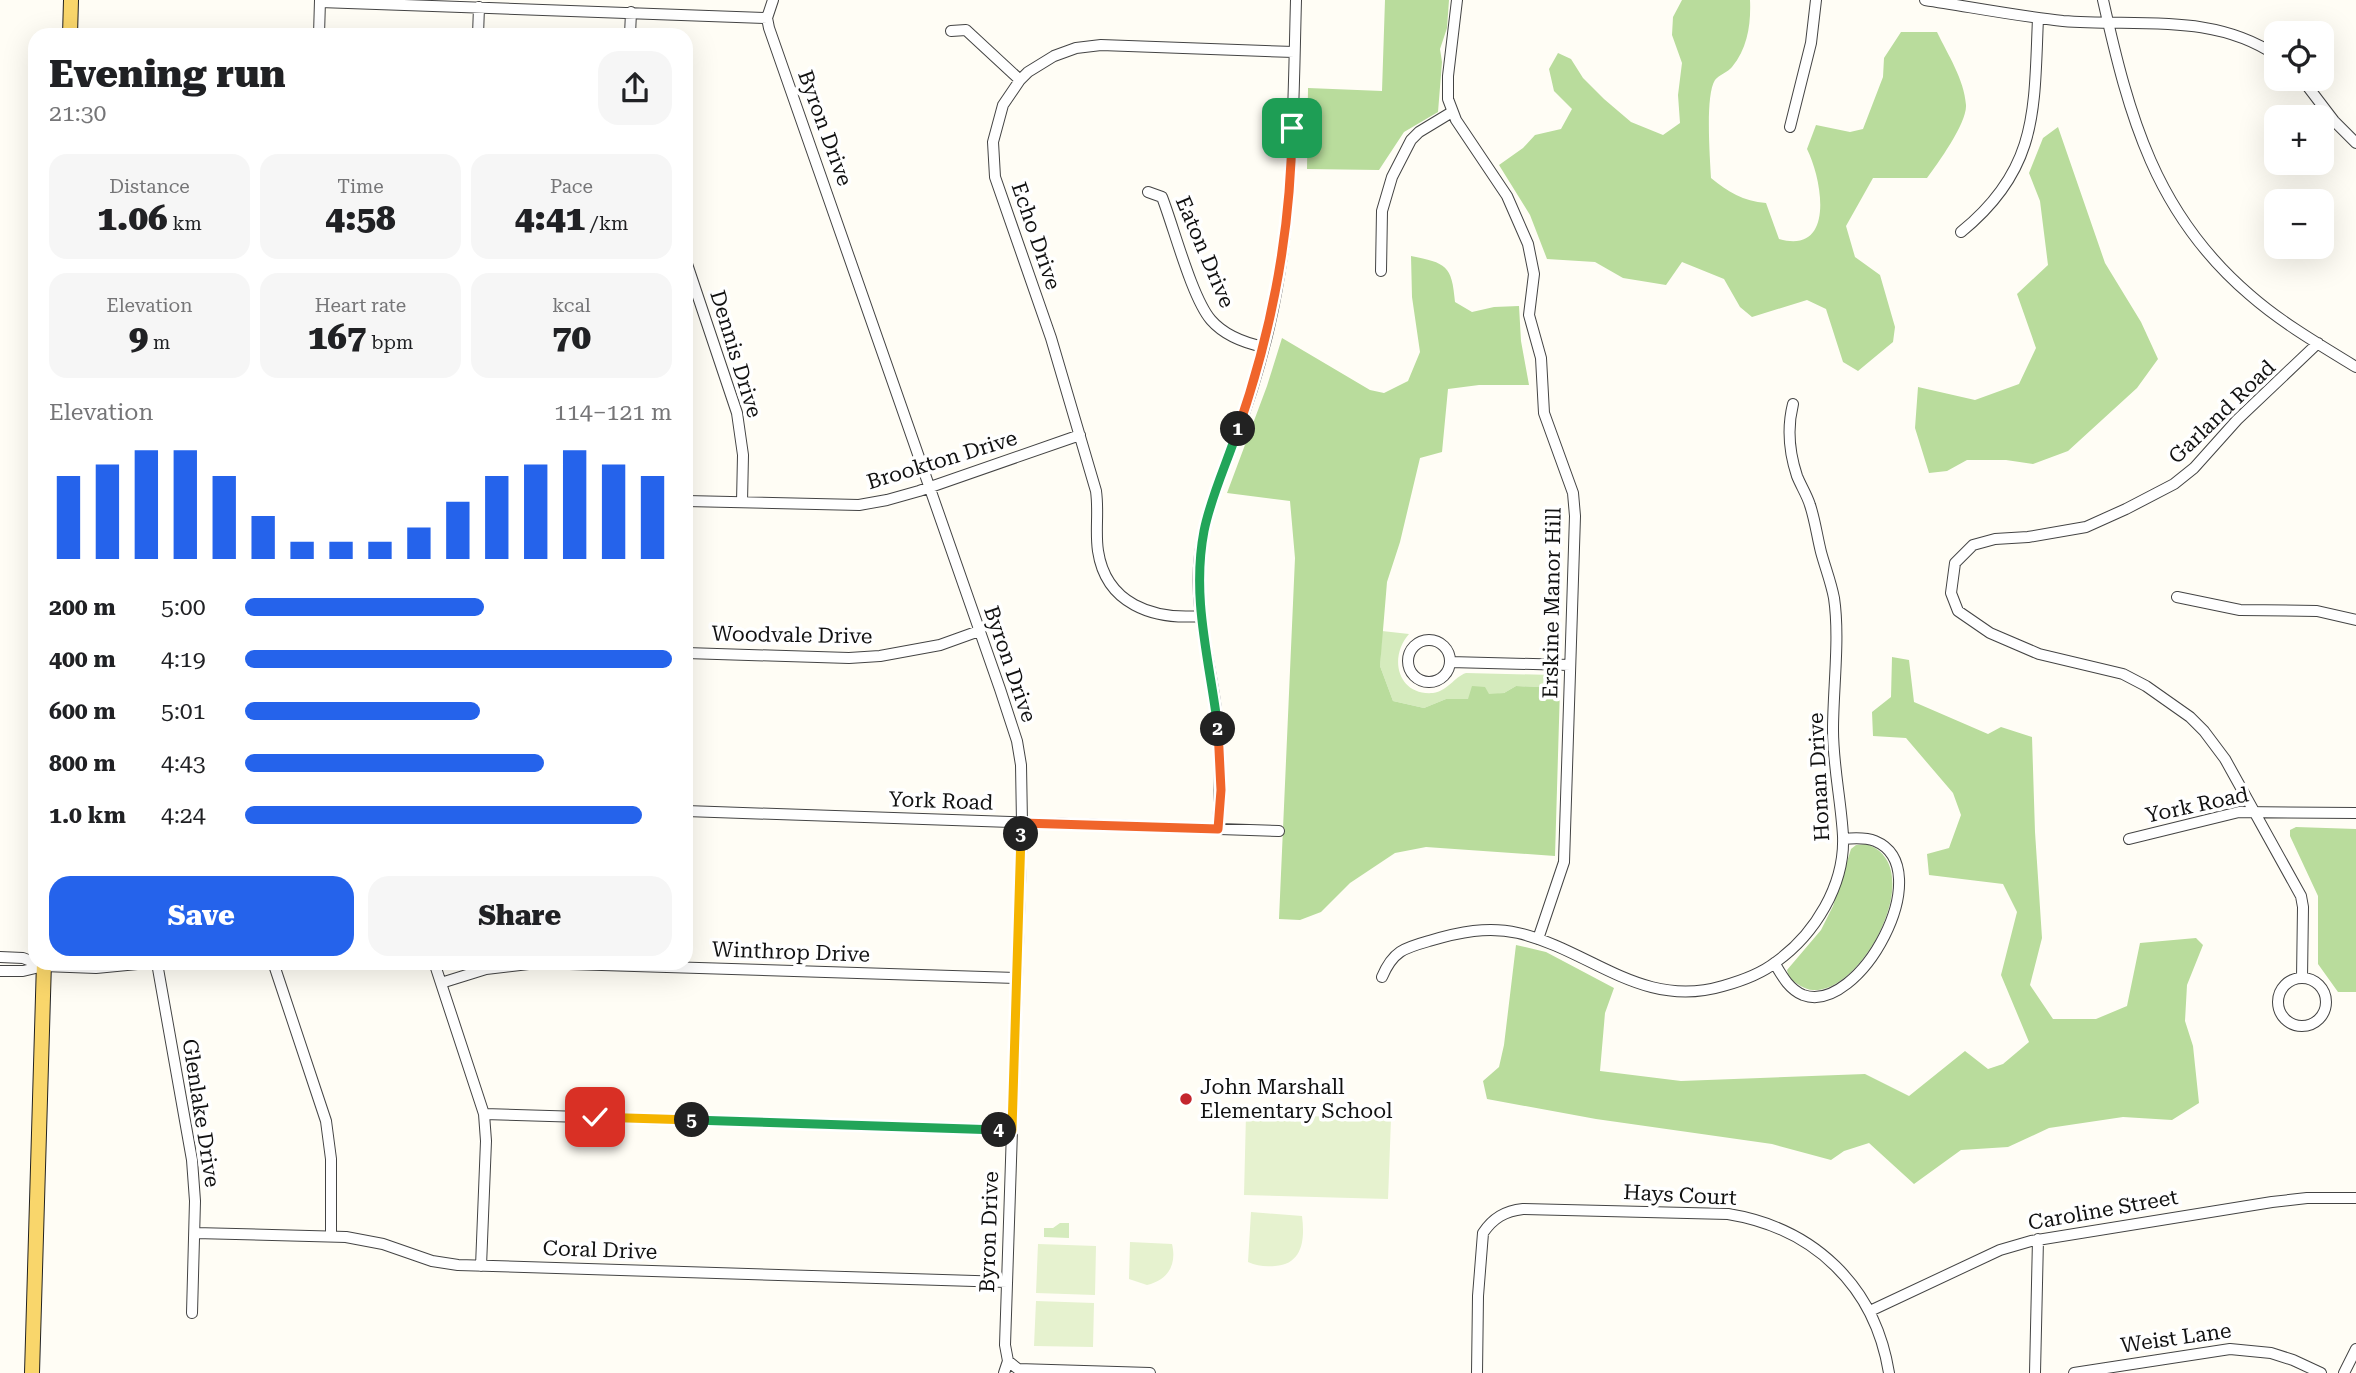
<!DOCTYPE html>
<html lang="en">
<head>
<meta charset="utf-8">
<style>
	body { margin:0; font-family:"Roboto Serif",serif; background:#f6f6f6; color:#202124; height:100vh; display:flex; flex-direction:column; font-size:26px; white-space:nowrap }
	* { box-sizing:border-box; margin:0 }
	p { font-size:23px; color:#757577 }
	.icon { flex:none; width:38px; height:38px; fill:none; stroke:currentColor; stroke-width:2; stroke-linecap:round; stroke-linejoin:round }
	.map { position:relative; flex:1; overflow:hidden }
	.side { position:absolute; left:28px; top:28px; width:665px; height:942px; display:flex; flex-direction:column; background:#fff; border-radius:21px; box-shadow:0 7px 28px #0002 }
	.side>* { flex:none }
	.controls { position:absolute; left:2264px; top:21px; display:grid; gap:14px }
	.controls a { display:grid; place-items:center; width:70px; height:70px; border-radius:14px; background:#fff; box-shadow:0 7px 28px #0002; font-size:35px }
	.pin { position:absolute; display:grid; place-items:center; width:60px; height:60px; color:#fff; margin:-30px; border-radius:14px; box-shadow:0 4px 10px #0006 }
	.km { position:absolute; width:35px; height:35px; margin:-18px; border-radius:50%; background:#222; color:#fff; font-size:19px; line-height:35px; text-align:center }
	.round { display:grid; place-items:center; flex:none; width:74px; height:74px; border-radius:21px; background:#f6f6f6 }
	.summary { display:flex; align-items:center; justify-content:space-between; height:119px; padding:0 21px }
	h1 { font-size:38px; font-weight:800; line-height:52px }
	.stats { display:grid; grid-template-columns:repeat(3,1fr); gap:10px; height:119px; padding:7px 21px }
	.stats div { display:grid; align-content:center; border-radius:18px; background:#f6f6f6; text-align:center }
	.stats b { font-size:35px; font-weight:800 }
	.stats small { font-size:19px; font-weight:400 }
	.stats p { font-size:19px }
	.chart { height:196px; padding:14px 21px }
	.chart p { display:flex; justify-content:space-between }
	.chart svg { width:100%; height:126px; margin-top:7px; stroke:#2563eb; stroke-width:6 }
	.primary-button { display:flex; gap:14px; margin-top:auto; padding:14px 21px }
	.primary-button a { flex:1; height:80px; border-radius:21px; background:#2563eb; color:#fff; font-size:28px; font-weight:800; line-height:80px; text-align:center }
	.primary-button a+a { background:#f6f6f6; color:#202124 }
	ul { padding:0 21px; list-style:none; font-size:23px }
	li { display:grid; grid-template-columns:112px 84px 1fr; align-items:center; height:52px }
	li i { height:18px; border-radius:9px; background:#2563eb }
	.map>svg:first-child { display:block }
	.green { fill:#d5ebbd }
	.forest { fill:#b9dc9c }
	.pitch { fill:#e6f2cf }
	.lines { fill:none; stroke-linecap:round; stroke-linejoin:round }
	.minor-casing { stroke:#444; stroke-width:12 }
	.major-casing { stroke:#222; stroke-width:16 }
	.minor { stroke:#fff; stroke-width:10 }
	.major { stroke:#f9d66b; stroke-width:14 }
	.split-1-casing { stroke:#fff; stroke-width:14 }
	.split-2-casing { stroke:#fff; stroke-width:14 }
	.split-3-casing { stroke:#fff; stroke-width:14 }
	.split-4-casing { stroke:#fff; stroke-width:14 }
	.split-5-casing { stroke:#fff; stroke-width:14 }
	.split-6-casing { stroke:#fff; stroke-width:14 }
	.split-1 { stroke:#f0652b; stroke-width:9 }
	.split-2 { stroke:#22a559; stroke-width:9 }
	.split-3 { stroke:#f0652b; stroke-width:9 }
	.split-4 { stroke:#f5b400; stroke-width:9 }
	.split-5 { stroke:#22a559; stroke-width:9 }
	.split-6 { stroke:#f5b400; stroke-width:9 }
	.poi-dot { fill:#c4262e; stroke:#fff; stroke-width:2.5 }
	.labels { text-anchor:middle; dominant-baseline:central; stroke-width:7; stroke-linejoin:round; paint-order:stroke }
	.street-label { font-size:21px; fill:#111; stroke:#fff }
	.poi-label { font-size:21px; fill:#111; stroke:#fff; text-anchor:start }
</style>
</head>
<body>
<div class="map">
<svg width="2356" height="1373" viewBox="0 0 2356 1373">
	<rect width="100%" height="100%" fill="#fffdf5"/>
	<path class="green" d="M1382,631L1409,634C1388,658 1398,696 1433,693C1448,691 1454,677 1466,673L1553,675L1558,677L1560,688L1516,686L1504,693L1468,699H1446L1424,708L1393,701L1380,666Z
		M1060,1223H1069V1238L1044,1237V1228H1053Z"/>
	<path class="forest" d="M1385,0H1449L1447,28L1440,49L1442,62L1438,112L1404,132L1379,170L1307,169L1308,88L1382,91Z
		M1682,0H1750C1751,23 1748,48 1732,67C1728,72 1719,75 1715,80C1705,95 1710,158 1711,178C1728,192 1743,201 1766,203L1779,239C1836,255 1822,179 1807,149L1816,125L1850,132L1863,129L1883,77L1884,58L1901,32H1937C1948,55 1964,79 1966,105C1967,123 1938,163 1927,178H1873L1846,226L1855,257L1880,275L1895,327L1893,342L1858,371L1843,362L1826,309L1807,300L1752,317L1740,307L1724,279L1682,262L1666,285L1623,278L1595,262L1547,259L1530,215L1499,165L1523,148L1535,135L1561,129L1572,109L1554,91L1549,69L1558,53L1571,59L1583,78L1604,99L1631,122L1663,135L1680,123L1678,95L1682,63L1672,35L1673,17Z
		M2058,127L2105,263L2141,322L2158,359L2137,388L2068,451L2033,464L2006,460H1967L1947,471L1929,473L1915,428L1918,387L1975,400L2019,384L2036,348L2017,294L2048,265L2040,201L2029,173L2043,138Z
		M1411,256C1446,263 1452,265 1455,302L1472,312L1494,307L1519,306L1521,341L1529,385H1479L1448,389L1442,452L1420,458L1400,542L1387,582L1380,666L1393,701L1424,708L1446,699H1468L1472,686L1485,687L1489,694L1504,693L1516,686L1560,688L1555,856L1426,847L1395,853L1350,883L1321,912L1300,920L1279,919L1295,558L1290,501L1227,493L1267,386L1282,338L1370,390L1384,393L1408,381L1420,352L1412,297Z
		M1892,657L1909,660L1914,702L1988,734L2001,727L2032,737L2035,832L2042,938L2030,985L2053,1019H2096L2127,1006L2140,943L2196,938L2203,945L2187,985L2185,1021L2193,1046L2199,1103L2172,1120L2123,1117L2049,1128L2008,1147L1961,1150L1914,1184L1869,1143L1844,1151L1831,1160L1772,1144L1596,1119L1487,1099L1483,1081L1499,1067L1504,1045L1516,945L1546,952L1614,988L1605,1013L1600,1071L1681,1081L1865,1074L1909,1096L1965,1051L1988,1069L2003,1064L2029,1042L2001,975L2017,912L2003,884L1929,875L1927,854L1949,848L1961,815L1953,793L1906,738L1873,736L1872,712L1891,697Z
		M2296,827L2356,829V992H2338L2318,964V896L2290,836V830Z
		M1866,844C1930,864 1864,993 1813,990C1805,990 1796,983 1789,978L1787,970L1821,930L1833,906L1851,849L1856,845Z"/>
	<path class="pitch" d="M1246,1114L1391,1119L1388,1199L1244,1195Z
		M1251,1212L1302,1216C1305,1239 1303,1264 1275,1266C1265,1267 1257,1266 1248,1262Z
		M1130,1242L1172,1244C1177,1265 1168,1280 1147,1285L1129,1279Z
		M1038,1244L1096,1246L1095,1295L1036,1293Z
		M1036,1301L1094,1303L1093,1347L1034,1346Z"/>
	<g class="lines">
		<g class="minor-casing">
			<path id="minor" d="M773,0L767,18L769,28L1000,689L1017,741L1021,765L1022,823L1005,1345L1008,1361L1004,1373
				M1457,0L1448,76V99L1456,120L1507,196L1528,244L1534,274L1529,315L1541,358L1544,413L1573,493L1575,516L1564,862L1538,939
				M1925,0C1971,7 2017,16 2063,21C2136,27 2213,12 2277,56
				M2103,0C2129,116 2155,214 2250,295C2282,323 2320,345 2356,367
				M320,2L767,18
				M951,31L966,30L1020,80
				M319,35L320,0
				M478,35L479,7
				M630,35L631,12
				M2302,79L2334,121L2356,143
				M1790,127L1811,43L1816,0
				M1148,192L1162,197C1174,228 1192,298 1211,320C1224,335 1245,343 1264,347
				M1961,232C2039,169 2034,109 2038,18
				M686,261L737,413L743,455L742,502
				M1381,271L1382,211L1392,177L1411,140L1419,132L1452,112
				M686,501L859,505L887,500L919,491L1080,435
				M2177,597L2240,610L2317,611L2356,620
				M1200,616C1153,620 1106,604 1098,551C1095,531 1099,512 1096,491L1051,338L995,177L993,142L1003,105L1020,80L1028,72L1054,56L1076,48L1101,45L1294,52
				M1408 661a21 21 0 1 1 42 0a21 21 0 1 1-42 0Z
				M686,653L849,658L880,656L940,645L979,631
				M1450,662L1570,665
				M686,811L1279,831
				M1218,829C1221,786 1221,744 1215,702C1208,652 1194,605 1200,555C1205,513 1221,477 1235,438C1249,402 1260,365 1269,327C1294,220 1293,109 1296,0
				M2129,839L2239,812L2356,813
				M0,957L23,958L44,966
				M273,962L326,1121L331,1159V1236
				M434,962L484,1114L486,1141L481,1266
				M157,963L192,1160L195,1201L192,1313
				M1775,964C1782,976 1789,989 1803,995C1859,1016 1940,868 1875,841C1865,837 1853,838 1843,839
				M0,971H23L44,966L96,968L158,962
				M1382,977C1393,951 1404,948 1429,941C1459,932 1488,926 1518,933C1591,950 1642,1010 1723,986C1741,981 1761,974 1776,962C1815,934 1845,885 1843,836C1841,800 1833,766 1833,730C1833,689 1840,638 1834,598C1831,582 1825,567 1821,552C1817,536 1815,520 1810,505C1807,495 1801,486 1797,476C1789,452 1787,428 1793,404
				M2302,978L2303,907L2301,896L2225,759L2204,731L2190,717L2146,686L2123,674L2039,654L1990,633L1958,611L1951,593L1955,563L1973,545L1995,539L2028,537L2086,527L2126,509L2174,484L2194,468L2237,420L2318,343
				M2278 1002a24 24 0 1 1 48 0a24 24 0 1 1-48 0Z
				M441,983L486,969L537,963L1016,978
				M484,1114L1012,1130
				M195,1233L346,1237L383,1244L432,1261L458,1265L1007,1282
				M1870,1311L2000,1250L2031,1241L2272,1202L2307,1198H2356
				M1008,1361L1018,1369L1150,1373
				M1477,1373L1478,1296L1483,1233C1493,1218 1505,1211 1523,1209L1728,1214C1814,1228 1875,1286 1889,1373
				M2035,1373L2038,1239
				M2074,1373L2230,1349L2271,1353L2293,1360L2321,1373
				M2344,1373L2356,1349"/>
		</g>
		<g class="major-casing">
			<path id="major" d="M70,35L71,0
				M32,1373L44,962"/>
		</g>
		<use href="#minor" class="minor"/>
		<use href="#major" class="major"/>
	</g>
	<g class="lines">
		<g class="split-1-casing">
			<path id="split-1" d="M1238,429C1272,331 1291,231 1292,128"/>
		</g>
		<g class="split-2-casing">
			<path id="split-2" d="M1218,729C1210,662 1191,599 1204,531C1211,496 1227,463 1238,429"/>
		</g>
		<g class="split-3-casing">
			<path id="split-3" d="M1021,834L1022,823L1218,829L1221,790L1218,729"/>
		</g>
		<g class="split-4-casing">
			<path id="split-4" d="M999,1130H1012L1021,834"/>
		</g>
		<g class="split-5-casing">
			<path id="split-5" d="M692,1120L999,1130"/>
		</g>
		<g class="split-6-casing">
			<path id="split-6" d="M595,1117L692,1120"/>
		</g>
		<use href="#split-1" class="split-1"/>
		<use href="#split-2" class="split-2"/>
		<use href="#split-3" class="split-3"/>
		<use href="#split-4" class="split-4"/>
		<use href="#split-5" class="split-5"/>
		<use href="#split-6" class="split-6"/>
	</g>
	<circle class="poi-dot" cx="1186" cy="1099" r="7"/>
	<g class="labels">
		<g class="street-label">
			<text transform="translate(825 128) rotate(70)">Byron Drive</text>
			<text transform="translate(1036 236) rotate(71)">Echo Drive</text>
			<text transform="translate(1205 252) rotate(67)">Eaton Drive</text>
			<text transform="translate(736 354) rotate(73)">Dennis Drive</text>
			<text transform="translate(2222 412) rotate(-44)">Garland Road</text>
			<text transform="translate(942 460) rotate(-17)">Brookton Drive</text>
			<text transform="translate(1552 603) rotate(-89)">Erskine Manor Hill</text>
			<text transform="translate(792 635) rotate(1)">Woodvale Drive</text>
			<text transform="translate(1010 664) rotate(71)">Byron Drive</text>
			<text transform="translate(1819 777) rotate(-93)">Honan Drive</text>
			<text transform="translate(941 801) rotate(2)">York Road</text>
			<text transform="translate(2197 805) rotate(-12)">York Road</text>
			<text transform="translate(791 952) rotate(2)">Winthrop Drive</text>
			<text transform="translate(201 1113) rotate(81)">Glenlake Drive</text>
			<text transform="translate(1680 1195) rotate(3)">Hays Court</text>
			<text transform="translate(2103 1210) rotate(-10)">Caroline Street</text>
			<text transform="translate(989 1232) rotate(-88)">Byron Drive</text>
			<text transform="translate(600 1250) rotate(2)">Coral Drive</text>
			<text transform="translate(2176 1338) rotate(-8)">Weist Lane</text>
		</g>
		<g class="poi-label">
			<text x="1200" y="1087">John Marshall<tspan x="1200" dy="24">Elementary School</tspan></text>
		</g>
	</g>
</svg>
<div class="controls">
<a><svg class="icon" aria-label="locate" viewBox="0 0 24 24"><circle cx="12" cy="12" r="6"/><path d="M12 2v4M12 18v4M2 12h4M18 12h4"/></svg></a>
<a>+</a>
<a>−</a>
</div>
<div class="pin" style="left:1292px;top:128px;background:#1e9e55"><svg class="icon" aria-label="arrive" viewBox="0 0 24 24"><path d="M6 21V4h12l-3 4 3 4H6"/></svg></div>
<div class="pin" style="left:595px;top:1117px;background:#d93025"><svg class="icon" aria-label="check" viewBox="0 0 24 24"><path d="M5 12l5 5 9-10"/></svg></div>
<b class="km" style="left:1238px;top:429px">1</b>
<b class="km" style="left:1218px;top:729px">2</b>
<b class="km" style="left:1021px;top:834px">3</b>
<b class="km" style="left:999px;top:1130px">4</b>
<b class="km" style="left:692px;top:1120px">5</b>
<section class="side">
<div class="summary"><div><h1>Evening run</h1><p>21:30</p></div><a class="round"><svg class="icon" aria-label="share" viewBox="0 0 24 24"><path d="M12 15V3M7 8l5-5 5 5M5 13v7h14v-7"/></svg></a></div>
<div class="stats">
<div><p>Distance</p><b>1.06<small> km</small></b></div>
<div><p>Time</p><b>4:58</b></div>
<div><p>Pace</p><b>4:41<small> /km</small></b></div>
</div>
<div class="stats">
<div><p>Elevation</p><b>9<small> m</small></b></div>
<div><p>Heart rate</p><b>167<small> bpm</small></b></div>
<div><p>kcal</p><b>70</b></div>
</div>
<div class="chart"><p><span>Elevation</span>114–121 m</p>
<svg viewBox="0 0 160 44" preserveAspectRatio="none"><path d="M5 44V15M15 44V11M25 44V6M35 44V6M45 44V15M55 44V29M65 44V38M75 44V38M85 44V38M95 44V33M105 44V24M115 44V15M125 44V11M135 44V6M145 44V11M155 44V15"/></svg>
</div>
<ul>
<li><b>200 m</b>5:00<i style="width:56%"></i></li>
<li><b>400 m</b>4:19<i style="width:100%"></i></li>
<li><b>600 m</b>5:01<i style="width:55%"></i></li>
<li><b>800 m</b>4:43<i style="width:70%"></i></li>
<li><b>1.0 km</b>4:24<i style="width:93%"></i></li>
</ul>
<div class="primary-button"><a>Save</a><a>Share</a></div>
</section>
</div>
</body>
</html>
